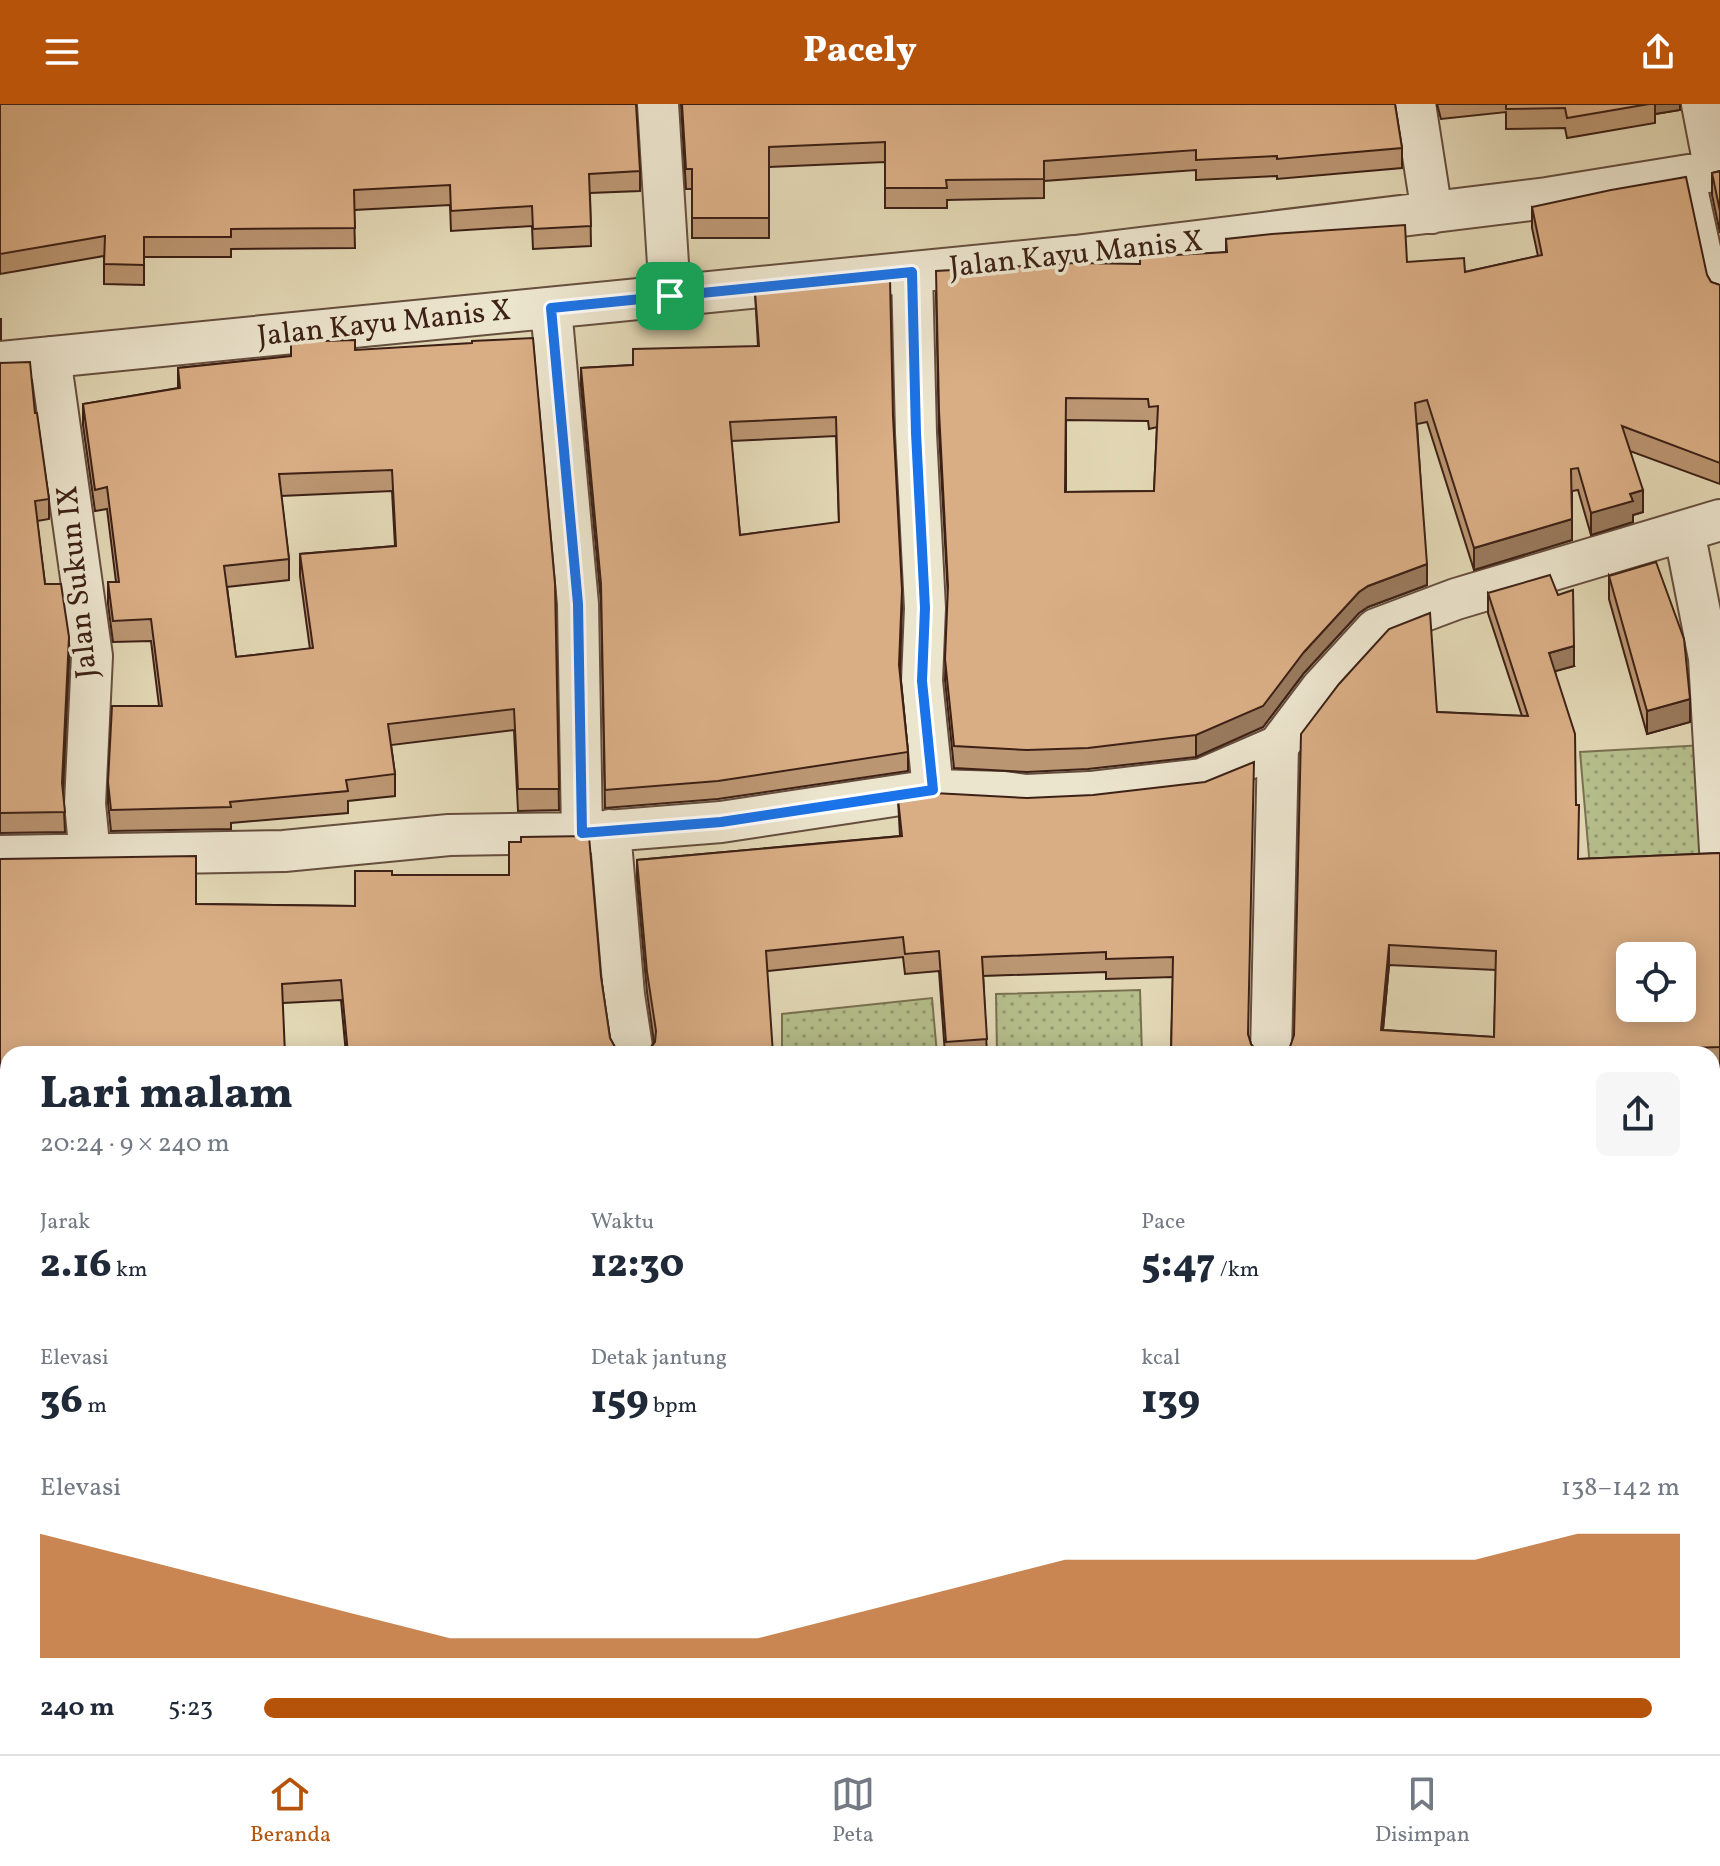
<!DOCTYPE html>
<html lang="id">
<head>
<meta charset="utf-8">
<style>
	body { margin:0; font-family:Vollkorn,serif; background:#f6f6f7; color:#1f2937; height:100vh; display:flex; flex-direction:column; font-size:30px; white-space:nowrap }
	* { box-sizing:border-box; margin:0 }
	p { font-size:26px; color:#747a83 }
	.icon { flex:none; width:44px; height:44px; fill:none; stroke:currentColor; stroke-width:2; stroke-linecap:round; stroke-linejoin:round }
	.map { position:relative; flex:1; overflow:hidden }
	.panel { position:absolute; left:0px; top:942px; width:1720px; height:708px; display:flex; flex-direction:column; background:#fff; border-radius:24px 24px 0 0; box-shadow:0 4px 20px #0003 }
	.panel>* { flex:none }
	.fabs { position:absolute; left:1616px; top:838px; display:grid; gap:16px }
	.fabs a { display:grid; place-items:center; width:80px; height:80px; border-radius:12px; background:#fff; box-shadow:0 4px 20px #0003; font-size:40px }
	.pin { position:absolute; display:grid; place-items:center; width:68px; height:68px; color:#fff; margin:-34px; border-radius:16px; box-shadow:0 4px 12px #0006 }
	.round { display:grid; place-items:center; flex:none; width:84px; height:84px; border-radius:12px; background:#f6f6f7 }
	.overview { display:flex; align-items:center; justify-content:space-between; height:136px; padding:0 40px }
	h1 { font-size:44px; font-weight:800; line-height:60px }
	.metrics { display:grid; grid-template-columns:repeat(3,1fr); gap:12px; height:136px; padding:8px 40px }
	.metrics div { display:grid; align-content:center }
	.metrics b { font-size:40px; font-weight:800 }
	.metrics small { font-size:22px; font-weight:400 }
	.metrics p { font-size:22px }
	.chart { height:224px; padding:16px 40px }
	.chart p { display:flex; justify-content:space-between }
	.chart svg { width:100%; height:144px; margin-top:8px; fill:#b45309; opacity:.7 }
	ul { padding:0 40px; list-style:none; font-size:26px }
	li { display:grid; grid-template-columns:128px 96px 1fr; align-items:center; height:60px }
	li i { height:20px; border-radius:10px; background:#b45309 }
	header { display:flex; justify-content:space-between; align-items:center; height:104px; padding:0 40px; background:#b45309; color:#fff; font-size:36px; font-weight:800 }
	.tab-bar { display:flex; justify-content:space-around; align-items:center; height:112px; border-top:2px solid #e0e1e3; background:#fff; font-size:22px; color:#747a83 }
	.tab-bar a { display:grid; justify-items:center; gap:4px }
	.tab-bar .on { color:#b45309 }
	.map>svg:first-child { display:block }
	.grass { fill:url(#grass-dots); stroke:#797050; stroke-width:2 }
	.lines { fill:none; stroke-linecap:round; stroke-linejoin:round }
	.service-casing { stroke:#664e3e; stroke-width:24 }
	.minor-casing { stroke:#664e3e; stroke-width:44 }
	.service { stroke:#ece5ce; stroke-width:20 }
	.minor { stroke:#ece5ce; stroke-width:40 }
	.wall { fill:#bb9672; stroke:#3d2116; stroke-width:2; fill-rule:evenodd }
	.shaded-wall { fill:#997a5d; stroke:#3d2116; stroke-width:2 }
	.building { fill:#daae85; stroke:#3d2116; stroke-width:2; fill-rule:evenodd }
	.route-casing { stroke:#fff; stroke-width:16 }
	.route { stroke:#1a73e8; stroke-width:10 }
	.labels { text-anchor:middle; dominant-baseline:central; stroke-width:7; stroke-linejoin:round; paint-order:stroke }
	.street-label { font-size:30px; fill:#3d2116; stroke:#ece5ce }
</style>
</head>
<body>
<header><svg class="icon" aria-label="menu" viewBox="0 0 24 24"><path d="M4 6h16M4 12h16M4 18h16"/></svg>Pacely<svg class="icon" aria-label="share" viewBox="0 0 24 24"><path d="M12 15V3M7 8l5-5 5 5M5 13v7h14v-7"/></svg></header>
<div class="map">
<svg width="1720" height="1650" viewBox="0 0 1720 1650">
	<defs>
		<pattern id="grass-dots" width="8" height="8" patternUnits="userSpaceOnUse" patternTransform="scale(2)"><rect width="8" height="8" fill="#b5be8b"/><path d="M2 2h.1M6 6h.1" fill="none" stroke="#949a71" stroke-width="1.8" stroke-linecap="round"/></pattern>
	</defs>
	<rect width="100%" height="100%" fill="#e2d7b4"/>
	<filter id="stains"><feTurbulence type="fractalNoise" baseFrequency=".0025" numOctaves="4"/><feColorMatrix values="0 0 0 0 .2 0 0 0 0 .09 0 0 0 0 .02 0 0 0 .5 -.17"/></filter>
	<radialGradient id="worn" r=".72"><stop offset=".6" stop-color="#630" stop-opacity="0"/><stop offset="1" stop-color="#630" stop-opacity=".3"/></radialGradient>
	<path class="grass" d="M1704,641L1715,761L1591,775L1580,648Z
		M1140,886L1142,950H997L996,890Z
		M932,894L937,950H782V910Z"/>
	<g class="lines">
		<g class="service-casing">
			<path id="service" d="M1694,70L1720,190"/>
		</g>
		<g class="minor-casing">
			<path id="minor" d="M658,0L670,192
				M1415,0L1432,109
				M1702,0L1715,67
				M912,168L916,329L925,504L922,577L933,686
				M551,204L578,500L582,729
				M50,253L92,552L85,700L90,751
				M0,258L1075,152L1547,94L1720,66
				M1684,427L1709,554L1720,746
				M610,726L624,891L633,950
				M0,752L284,747L449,731L582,729L721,718L933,686L1004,688L1026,691L1090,688L1202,675L1278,642L1321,585L1376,525L1456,495L1720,416
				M1271,950L1278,642
				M1712,1162L1720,1161
				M0,1364L8,1362
				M1712,1448L1720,1447
				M494,1642L495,1650
				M924,1650V1642"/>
		</g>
		<use href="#service" class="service"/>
		<use href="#minor" class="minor"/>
	</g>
	<path class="wall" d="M0,0L640,67V87L590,89L591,142L533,145L532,122L451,127L450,101L354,106L355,144L231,145V153H144V181L104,180V152L0,170Z
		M681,0H1395L1402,44V64L1277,75V72L1196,76V66L1044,77V94L947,96V104H885V58L769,63V134H692V85H686Z
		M1437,0H1680V6L1655,10V19L1567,34L1565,24L1506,25V8L1441,15Z
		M1720,67V129L1712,91V69Z
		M1532,103L1707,171L1711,178L1720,181V380L1630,347L1643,408L1633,411V418L1591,431L1578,386L1572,387V436L1474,466L1427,318L1417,320L1427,481L1368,503L1359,509L1304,569L1263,623L1196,653L1088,665L1027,668L954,664L945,576L948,494L939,328L936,189L1226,148V135L1407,158L1465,168L1538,152L1532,124ZM1066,316L1148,317L1149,325L1157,323L1154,387L1066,388Z
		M755,188L893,312L902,504L900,566L908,648V667L718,695L605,704L601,498L581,282V264L633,261L758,242ZM836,332L839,419L740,431L731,337Z
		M355,246L555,480L559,706L518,707L514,626L391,641L395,670V692L348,697V709L231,719V725L111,727L108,699V678L159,602L151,537L113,538L108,500V478H116L107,405L95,407L83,321V300L178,284V264ZM392,387L395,442L300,450V472L310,545L236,553L227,483L289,476V455L281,392Z
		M0,259L35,309L49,395V415L37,417L45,480L69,553L63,686L65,728L0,729Z
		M1609,472L1690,618L1647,630L1609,495Z
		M1488,489L1574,562L1555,567L1576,701L1578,755L1720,749V963H1712V950H1282L1290,943L1437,608L1522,612L1488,509ZM1389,861L1496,866L1494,933L1383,926Z
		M1027,694L1248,931L1251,940L1258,949L1171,950L1173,873L1106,875V868L983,872L987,950H945L939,867L905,870L903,853L768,867L648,948L654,938L647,888L637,776V756L900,732L898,695Z
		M0,755L196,800L355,802L392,771L601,873L610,934L616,945L623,950H346L341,896L283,899L8,950V1340L0,1341Z
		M1720,1171V1425L1712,1426Z"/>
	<path class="shaded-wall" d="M1655,0H1680V6L1655,10Z
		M0,215H1V235H0Z
		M1643,386V408L1633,411V418L1591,431V409L1630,390Z
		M1572,415V436L1474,466V444Z
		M1427,460V481L1368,503L1359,509L1304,569L1263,623L1196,653V631L1304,548L1359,488L1368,482Z
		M69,533V553L62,699V679Z
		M1574,542V562L1549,569V549Z
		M1690,595V618L1647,630V607Z
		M1389,841V861L1381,946V926Z
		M1718,1404V1424L1712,1426V1406Z"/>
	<path class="building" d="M0,0H636L640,67L589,70L591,122L533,125L532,102L451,107L450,81L354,86L355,124L231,125V133H144V161L104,160L105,132L0,150Z
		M682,0H1395L1402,44L1277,55V52L1196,56V46L1044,57V75L946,76L947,84H885V38L769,43V114H692V65H686Z
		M1506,0H1649L1567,14L1565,4L1506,5Z
		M1720,67V107L1712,69Z
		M1686,73L1707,171L1711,178L1720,181V359L1622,322L1643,386L1630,390L1633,397L1591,409L1578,364L1571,365L1572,415L1474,444L1427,296L1415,299L1427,460L1368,482L1359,488L1304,548L1263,602L1196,631L1088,644L1027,646L954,642L945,555L948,482L939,307L936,167L1076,159L1140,160V153L1227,148L1226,135L1272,130L1405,121L1407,158L1464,154L1465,168L1542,151L1532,103L1611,86ZM1066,294L1148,295L1149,303L1158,302L1154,387L1065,388Z
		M890,175L893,312L902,486L899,561L908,648L718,677L605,686L601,480L581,264L633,261V245L759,242L755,188ZM836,313L839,418L740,431L730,318Z
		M533,234L555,480L559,685H518L514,605L388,620L395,670L346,676L348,687L230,698L231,703L111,706L108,678L112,602H162L151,515L113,517L108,478H119L107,383L95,386L83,300L180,284L178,264L291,252V238L355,236V246L472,239V237ZM392,366L396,442L300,450L313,544L236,553L224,462L289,455L279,370Z
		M30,258L35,309H37L49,395L35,397L45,480H61L69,533L62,679L65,708L0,709V259Z
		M1656,458L1684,535L1690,595L1647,607L1609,472Z
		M1550,471L1558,491L1573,486L1574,542L1549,549L1575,630L1576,701H1579L1578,755L1720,749V943L1663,945V950H1282L1290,943L1294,931L1301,630L1339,580L1389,525L1430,509L1437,608L1528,612L1488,489ZM1389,841L1496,847L1494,933L1381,926ZM1630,852H1682V904H1630Z
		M1254,658L1248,930L1251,940L1258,949L1261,950H1171L1173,853L1106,855V848L982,853L987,935L946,938L939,847L905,850L903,833L766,847L773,950H642L648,948L655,938L656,927L647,868L637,756L902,732L898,695L934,689L1027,694L1093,691L1205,678Z
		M589,732L601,873L610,934L616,945L623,950H348L341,876L282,880L285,950H8V1320L0,1321V755L196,752V800L355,802V767H392V771H509V738H521V733Z
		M1712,1171H1720V1405L1712,1406Z
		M8,1365V1642H476L477,1645L485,1650H0V1366Z
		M1720,1449V1650H935L943,1642H1712V1451Z
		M514,1642H905L913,1650H505L508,1649Z"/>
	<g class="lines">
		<g class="route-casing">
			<path id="route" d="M912,168L916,329L925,504L922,577L933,686L721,718L582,729L578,500L551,204Z"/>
		</g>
		<use href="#route" class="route"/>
	</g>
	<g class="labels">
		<g class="street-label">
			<text transform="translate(1076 151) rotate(-6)">Jalan Kayu Manis X</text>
			<text transform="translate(384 220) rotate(-6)">Jalan Kayu Manis X</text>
			<text transform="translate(78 478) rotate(-96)">Jalan Sukun IX</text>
		</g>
	</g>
	<rect width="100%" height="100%" filter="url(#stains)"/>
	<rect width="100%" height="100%" fill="url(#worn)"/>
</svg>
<div class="fabs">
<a><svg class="icon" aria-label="locate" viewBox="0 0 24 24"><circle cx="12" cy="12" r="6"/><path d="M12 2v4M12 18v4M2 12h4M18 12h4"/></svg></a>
</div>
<div class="pin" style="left:670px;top:192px;background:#1e9e55"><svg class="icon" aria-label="arrive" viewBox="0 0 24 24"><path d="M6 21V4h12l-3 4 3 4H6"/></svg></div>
<section class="panel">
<div class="overview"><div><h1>Lari malam</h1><p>20:24 · 9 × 240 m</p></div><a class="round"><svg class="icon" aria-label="share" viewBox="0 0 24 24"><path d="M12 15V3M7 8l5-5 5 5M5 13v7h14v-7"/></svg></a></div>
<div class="metrics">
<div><p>Jarak</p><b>2.16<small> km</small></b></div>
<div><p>Waktu</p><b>12:30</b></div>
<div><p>Pace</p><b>5:47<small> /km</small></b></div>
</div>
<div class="metrics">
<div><p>Elevasi</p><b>36<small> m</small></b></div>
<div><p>Detak jantung</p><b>159<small> bpm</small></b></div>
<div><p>kcal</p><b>139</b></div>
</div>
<div class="chart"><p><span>Elevasi</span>138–142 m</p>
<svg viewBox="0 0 160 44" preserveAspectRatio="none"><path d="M0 44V6L10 14L20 22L30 30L40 38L50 38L60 38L70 38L80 30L90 22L100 14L110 14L120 14L130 14L140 14L150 6L160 6V44z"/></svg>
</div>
<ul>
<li><b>240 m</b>5:23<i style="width:98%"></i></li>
</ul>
</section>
</div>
<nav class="tab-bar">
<a class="on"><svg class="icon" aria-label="home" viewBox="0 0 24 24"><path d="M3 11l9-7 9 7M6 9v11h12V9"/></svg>Beranda</a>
<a><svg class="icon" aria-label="map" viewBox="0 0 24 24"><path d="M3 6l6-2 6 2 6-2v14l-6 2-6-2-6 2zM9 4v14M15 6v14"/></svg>Peta</a>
<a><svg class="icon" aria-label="saved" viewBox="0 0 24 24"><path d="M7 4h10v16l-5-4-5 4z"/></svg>Disimpan</a>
</nav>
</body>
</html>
